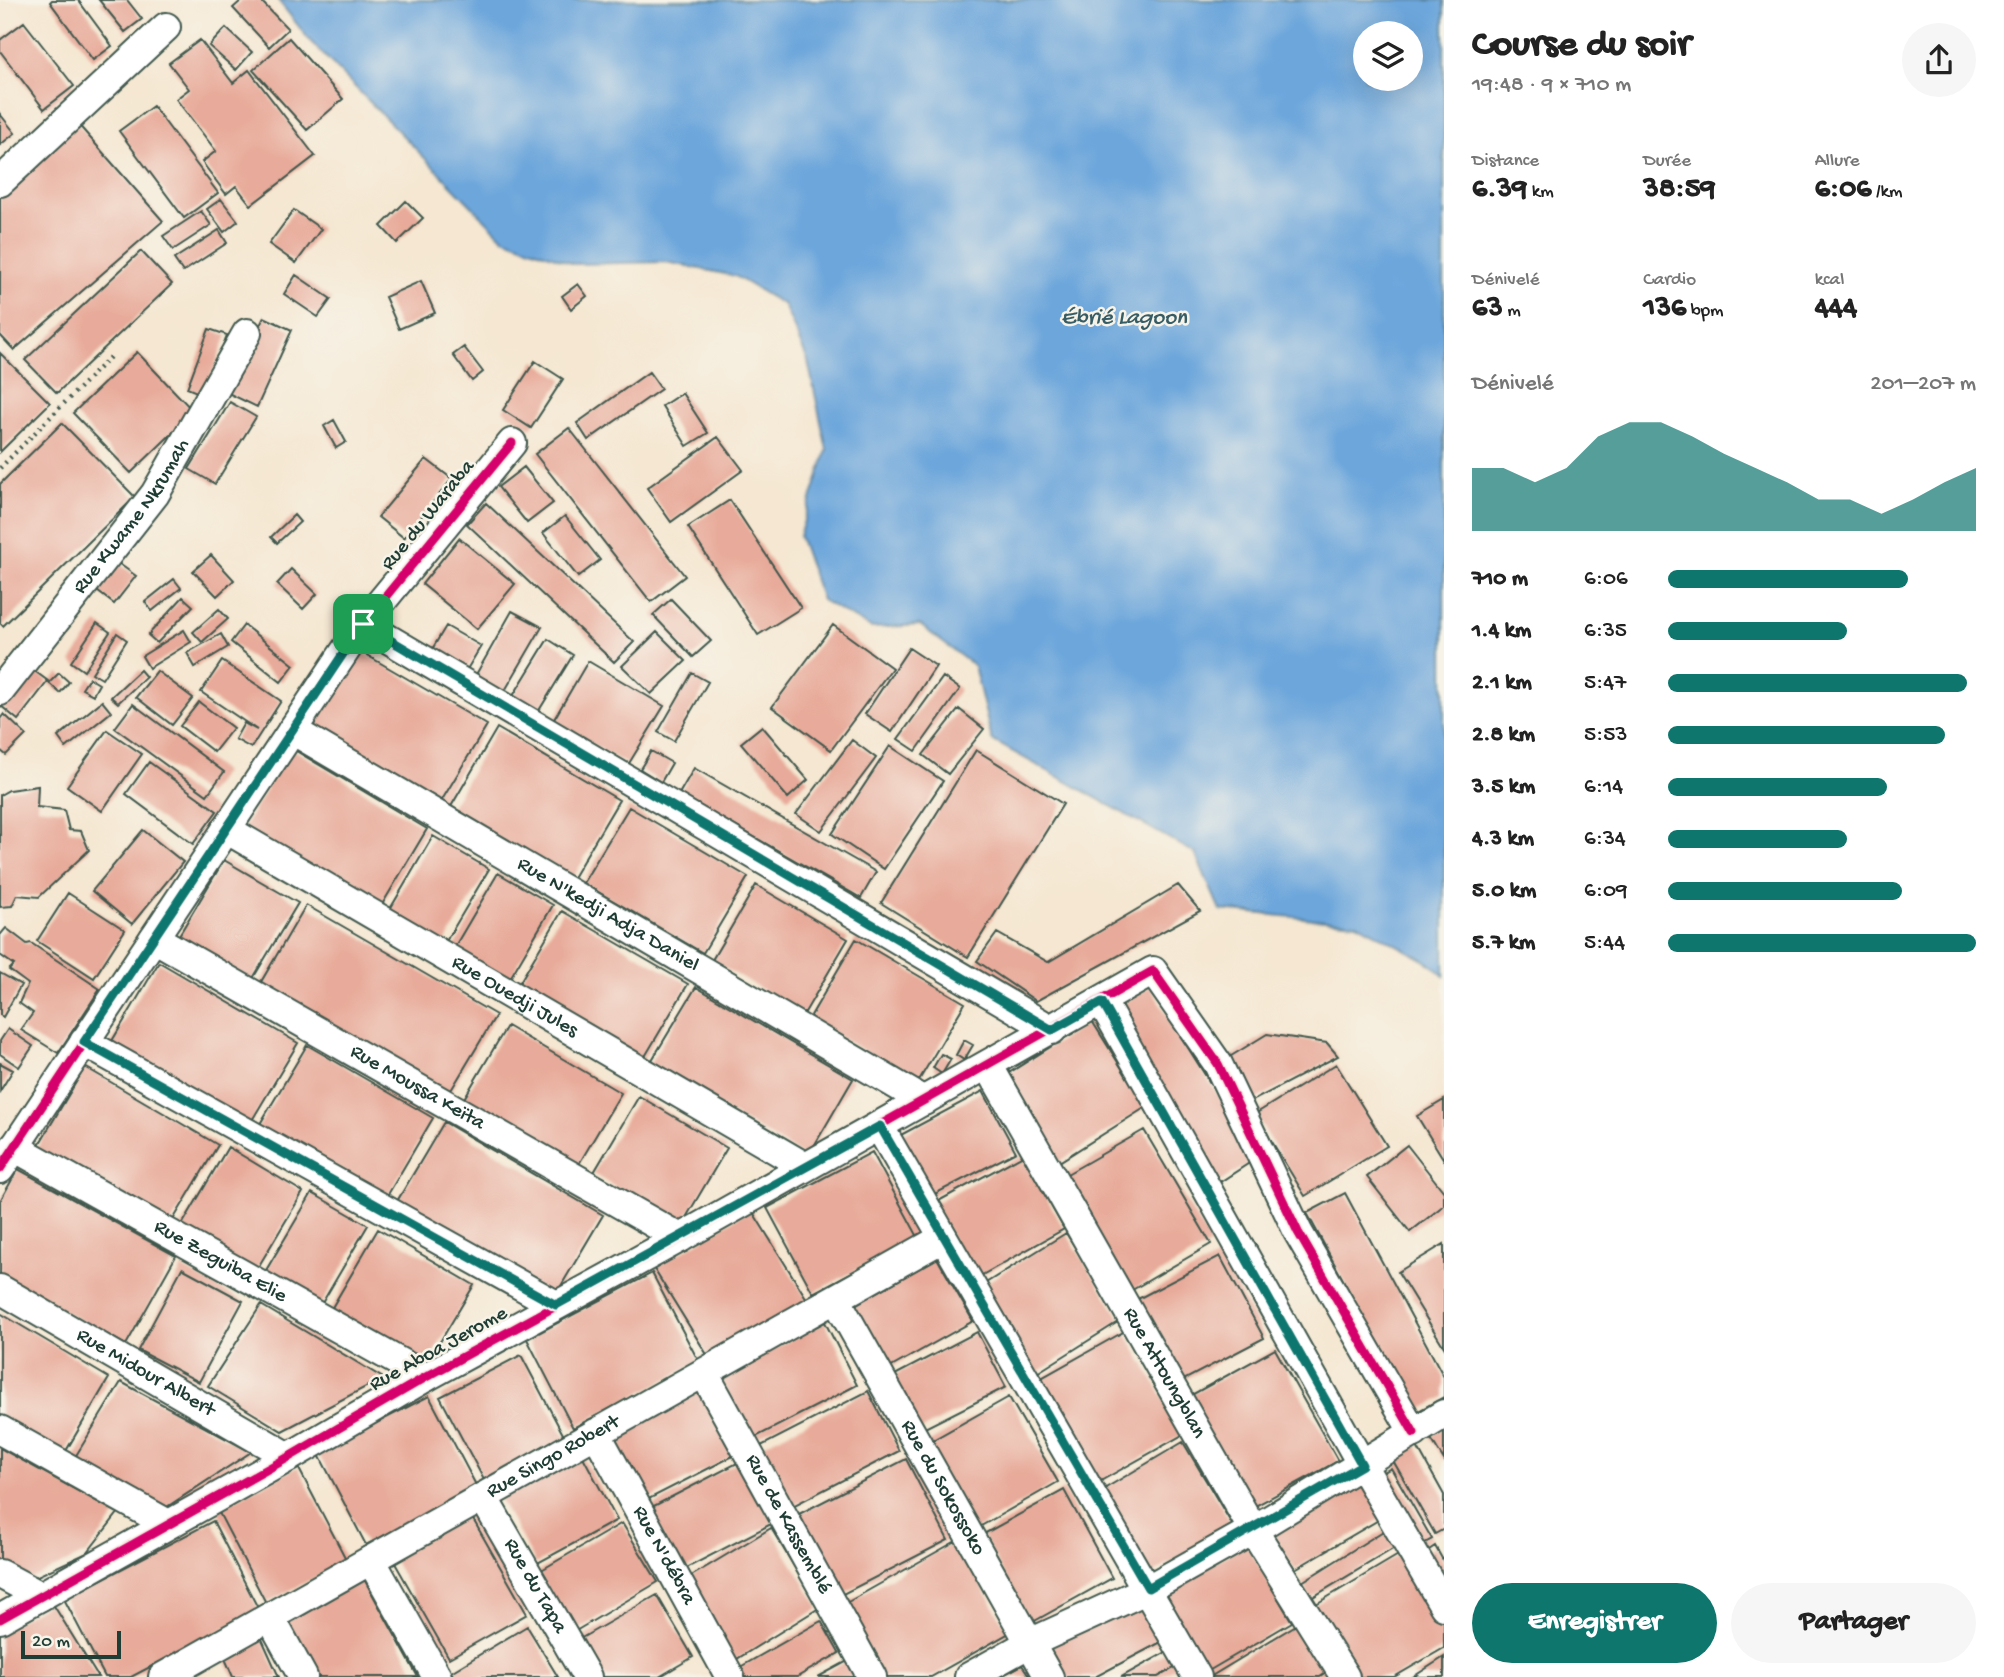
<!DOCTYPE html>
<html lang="fr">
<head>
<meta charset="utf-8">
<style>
	body { margin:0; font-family:"Gochi Hand",sans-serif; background:#f6f6f6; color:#222; height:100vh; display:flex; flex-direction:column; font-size:26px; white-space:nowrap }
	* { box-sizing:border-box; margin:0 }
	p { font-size:23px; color:#767676 }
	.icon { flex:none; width:38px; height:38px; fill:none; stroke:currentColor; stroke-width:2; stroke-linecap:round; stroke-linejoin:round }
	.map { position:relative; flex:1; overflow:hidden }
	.panel { display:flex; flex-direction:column; background:#fff; width:560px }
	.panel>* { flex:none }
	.controls { position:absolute; left:1353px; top:21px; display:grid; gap:14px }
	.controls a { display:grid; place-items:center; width:70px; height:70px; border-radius:50%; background:#fff; box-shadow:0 7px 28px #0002; font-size:35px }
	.scale { position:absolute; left:21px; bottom:18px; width:100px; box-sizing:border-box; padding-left:7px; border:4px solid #1f3d34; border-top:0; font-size:19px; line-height:24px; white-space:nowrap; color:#1f3d34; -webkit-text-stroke:5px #f7f3e8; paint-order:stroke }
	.pin { position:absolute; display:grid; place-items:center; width:60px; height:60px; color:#fff; margin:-30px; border-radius:14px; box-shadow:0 4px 10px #0006 }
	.round { display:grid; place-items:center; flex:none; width:74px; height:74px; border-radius:37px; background:#f6f6f6 }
	.head { display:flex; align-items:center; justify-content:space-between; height:119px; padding:0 28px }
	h1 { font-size:38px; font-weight:700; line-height:52px }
	.metrics { display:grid; grid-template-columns:repeat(3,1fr); gap:10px; height:119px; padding:7px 28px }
	.metrics div { display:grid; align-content:center }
	.metrics b { font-size:30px; font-weight:700 }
	.metrics small { font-size:19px; font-weight:400 }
	.metrics p { font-size:19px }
	.chart { height:196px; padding:14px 28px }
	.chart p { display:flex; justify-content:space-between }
	.chart svg { width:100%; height:126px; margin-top:7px; fill:#0f766e; opacity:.7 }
	.action { display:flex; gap:14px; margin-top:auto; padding:14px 28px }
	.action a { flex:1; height:80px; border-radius:42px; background:#0f766e; color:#fff; font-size:28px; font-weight:700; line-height:80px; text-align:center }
	.action a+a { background:#f6f6f6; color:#222 }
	ul { padding:0 28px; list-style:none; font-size:23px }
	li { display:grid; grid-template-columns:112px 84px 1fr; align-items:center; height:52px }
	li i { height:18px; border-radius:9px; background:#0f766e }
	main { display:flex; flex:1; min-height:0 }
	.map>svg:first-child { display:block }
	.water { fill:#6ca6db; stroke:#467288; stroke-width:2; fill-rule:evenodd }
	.building { fill:#e8aa9a }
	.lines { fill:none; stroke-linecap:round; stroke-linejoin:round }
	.street-casing { stroke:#3f564c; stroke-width:32 }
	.path { stroke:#3f564c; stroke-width:4.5; stroke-dasharray:2 5; stroke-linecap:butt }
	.street { stroke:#fff; stroke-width:28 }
	.cycleway-casing { stroke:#f7f3e8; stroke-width:13 }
	.cycleway { stroke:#d6006c; stroke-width:9 }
	.route-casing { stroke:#fff; stroke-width:14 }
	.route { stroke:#0f766e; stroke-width:9 }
	.labels { text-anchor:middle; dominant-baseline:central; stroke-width:5; stroke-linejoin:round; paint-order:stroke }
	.street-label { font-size:21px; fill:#1f3d34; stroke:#f7f3e8 }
	.water-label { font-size:23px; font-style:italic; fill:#365c66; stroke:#f7f3e8 }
</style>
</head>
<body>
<main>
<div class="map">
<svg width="1444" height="1677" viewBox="0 0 1444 1677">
	<rect width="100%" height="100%" fill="#f7f3e8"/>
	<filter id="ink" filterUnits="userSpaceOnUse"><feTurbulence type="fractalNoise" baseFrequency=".0143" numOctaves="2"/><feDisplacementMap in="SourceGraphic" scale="14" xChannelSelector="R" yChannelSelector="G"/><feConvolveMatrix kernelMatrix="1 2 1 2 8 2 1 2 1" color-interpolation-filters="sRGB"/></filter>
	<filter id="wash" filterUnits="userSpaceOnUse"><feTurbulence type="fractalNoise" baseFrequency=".00686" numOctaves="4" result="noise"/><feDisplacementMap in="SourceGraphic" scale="28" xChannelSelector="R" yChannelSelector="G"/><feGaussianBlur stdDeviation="1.57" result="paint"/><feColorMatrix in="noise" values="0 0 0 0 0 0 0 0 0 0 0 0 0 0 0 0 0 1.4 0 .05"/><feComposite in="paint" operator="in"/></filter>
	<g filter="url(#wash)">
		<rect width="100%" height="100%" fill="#f5e7d1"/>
		<path class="water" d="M278,0H1444V976L1428,962L1357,923L1220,910L1195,853L992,740L974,666L920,625L871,628L822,600L799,536L827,450L808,361L784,305L735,276L666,262L574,264L503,238L311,42ZM1365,33H1410V79H1365Z"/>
		<g id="blocks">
			<path class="building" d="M52,0H78L112,46L93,60L50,2Z
				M99,0H127L142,19L125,32Z
				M242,0H260L288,29L269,47L233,8Z
				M24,22L74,86L44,109L0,51V40Z
				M226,28L252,52L236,70L209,46Z
				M289,38L343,99L307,130L253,70Z
				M200,40L233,83L249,70L315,156L251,205L236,186L226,194L202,162L216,151L176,99L189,89L169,63Z
				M153,106L218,193L184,218L119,131Z
				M0,114L15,133L0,145Z
				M77,123L163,221L14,350L0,335V190Z
				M221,199L238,221L224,232L207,209Z
				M406,201L423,218L397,243L381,226Z
				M294,210L321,229L296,263L269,244Z
				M201,211L211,225L173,250L163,236Z
				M219,230L227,243L183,272L174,259Z
				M141,251L172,284L57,393L25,360Z
				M296,275L331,299L318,317L284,294Z
				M421,281L435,313L399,329L385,297Z
				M578,284L587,296L571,309L562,296Z
				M264,317L292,330L257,407L228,393Z
				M209,329L227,335L204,395L187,388Z
				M464,347L483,372L472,381L453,355Z
				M137,352L194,412L131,473L73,413Z
				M0,353L50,403L0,452Z
				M535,361L563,379L531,428L503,410Z
				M649,372L661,389L588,440L577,423Z
				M682,393L708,433L687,446L662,406Z
				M230,402L256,417L215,484L189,469Z
				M334,420L346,442L336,448L324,426Z
				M62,423L135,497L3,626L0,623V484Z
				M569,428L685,576L651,602L535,454Z
				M718,437L743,470L671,522L647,488Z
				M426,459L452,479L404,538L378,517Z
				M524,467L553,503L527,523L498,487Z
				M730,500L801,608L758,635L688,527Z
				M486,503L634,642L614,662L467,524Z
				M294,515L300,522L277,543L271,537Z
				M565,516L600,560L578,577L543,533Z
				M459,538L515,584L477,629L422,584Z
				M211,555L234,580L217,596L193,571Z
				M118,563L136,576L114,604L97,591Z
				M291,569L317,594L303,609L277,584Z
				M174,579L181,588L152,611L145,602Z
				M183,597L193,606L157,643L148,635Z
				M671,599L711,641L693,657L653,615Z
				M219,609L228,619L202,642L193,632Z
				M512,611L542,627L503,694L474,678Z
				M97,623L110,632L84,671L71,662Z
				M244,625L294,665L281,682L231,642Z
				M833,625L892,668L831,750L772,707Z
				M446,626L481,646L466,671L431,651Z
				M184,630L191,642L149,668L142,656Z
				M657,632L686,661L651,694L622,666Z
				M117,633L127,640L102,679L92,673Z
				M221,634L228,647L195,667L187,653Z
				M548,639L573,655L538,712L513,696Z
				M909,648L936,666L892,732L865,714Z
				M358,650L487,725L439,805L311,730Z
				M222,661L281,701L251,748L235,739L244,723L257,730L201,692Z
				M588,661L664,706L628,765L553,721Z
				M29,667L48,681L18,720L0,705Z
				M140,670L146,677L118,703L111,697Z
				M157,671L193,698L172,725L136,697Z
				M59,673L69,682L60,693L49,683Z
				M692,673L708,682L674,741L658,732Z
				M943,677L960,689L916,751L898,739Z
				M89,678L99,684L93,695L82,689Z
				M102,701L111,712L66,748L58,737Z
				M199,702L233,728L214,752L180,726Z
				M133,704L224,772L207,795L115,728Z
				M959,709L984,729L948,774L923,755Z
				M4,714L26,735L6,755L0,750V719Z
				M762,726L808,780L788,798L741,743Z
				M497,728L619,800L571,881L449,810Z
				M107,730L142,754L102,811L67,786Z
				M852,740L876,758L821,831L796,814Z
				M890,746L943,781L884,869L832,834Z
				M291,748L427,829L380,908L243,828Z
				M976,750L1063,804L968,957L881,903Z
				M651,751L672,763L661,782L640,769Z
				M149,762L217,811L193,844L126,794Z
				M694,768L876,872L861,898L679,794Z
				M38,786L37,807L64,810L69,830L81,831L89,850L39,897L17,895L12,906L0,907V795L9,790Z
				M629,807L748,877L703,953L583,883Z
				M143,830L183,862L132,924L92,891Z
				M433,836L489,869L442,948L386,916Z
				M224,860L298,903L249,985L175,942Z
				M498,873L553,905L506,985L451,953Z
				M756,885L848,939L804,1014L712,960Z
				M1178,885L1200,911L1036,1001L977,961L997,933L1048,962Z
				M68,893L125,930L94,978L37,941Z
				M306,905L496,1015L447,1097L258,987Z
				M562,911L688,984L640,1065L514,992Z
				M6,928L27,944L31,943L100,989L58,1053L21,1030L33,1013L19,1003L28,984L9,970L14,965L0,955V935Z
				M856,939L965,1003L918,1082L809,1019Z
				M159,962L298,1043L248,1127L109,1046Z
				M0,973L21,985L3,1017L0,1015Z
				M696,987L853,1079L807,1158L649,1065Z
				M1150,987L1257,1158L1220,1182L1113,1010Z
				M1092,1021L1146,1107L1059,1162L1004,1076Z
				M507,1026L621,1093L576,1169L462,1102Z
				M8,1029L33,1046L19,1067L0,1054V1041Z
				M1267,1034L1327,1043L1338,1056L1241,1107L1218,1064Z
				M964,1040L973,1045L964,1060L956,1055Z
				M307,1045L433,1118L383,1203L257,1129Z
				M941,1054L951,1059L942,1074L933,1068Z
				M0,1063L13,1070L0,1091Z
				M1336,1064L1387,1146L1305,1196L1255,1114Z
				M85,1067L218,1145L167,1230L34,1153Z
				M983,1091L1016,1152L929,1197L897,1137Z
				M639,1096L727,1148L681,1226L593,1174Z
				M1444,1100V1160L1417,1116Z
				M444,1122L603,1215L555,1296L396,1203Z
				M1144,1130L1211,1244L1127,1293L1060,1178Z
				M1407,1145L1444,1192V1205L1410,1232L1367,1177Z
				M228,1147L303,1192L254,1274L179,1230Z
				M872,1152L918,1237L813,1293L767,1208Z
				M1023,1155L1064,1229L975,1279L933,1204Z
				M18,1169L176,1256L126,1345L0,1276V1201Z
				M312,1193L368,1225L318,1310L262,1277Z
				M1345,1193L1444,1377V1397L1415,1413L1307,1213Z
				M751,1209L808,1301L711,1361L654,1269Z
				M378,1229L474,1285L425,1367L330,1311Z
				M1066,1233L1121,1320L1037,1373L981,1286Z
				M1444,1244V1347L1398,1272Z
				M1220,1256L1264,1338L1178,1383L1134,1301Z
				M937,1258L973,1321L886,1370L850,1308Z
				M182,1268L243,1301L199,1382L138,1350Z
				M652,1273L699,1362L573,1428L527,1339Z
				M261,1305L383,1378L282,1431L208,1386Z
				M0,1313L109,1378L63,1456L0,1418Z
				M825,1322L857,1385L752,1439L719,1377Z
				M1125,1331L1184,1434L1097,1483L1038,1380Z
				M977,1332L1006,1387L919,1431L891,1377Z
				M1275,1349L1338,1461L1248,1510L1186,1398Z
				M521,1355L565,1438L484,1480L440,1397Z
				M121,1382L251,1452L162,1510L72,1462Z
				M699,1390L733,1456L641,1503L607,1438Z
				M868,1391L899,1451L787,1509L755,1449Z
				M429,1396L477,1487L366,1545L318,1453Z
				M1009,1397L1058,1482L974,1530L926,1444Z
				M1444,1428V1460L1430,1437Z
				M1183,1442L1233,1526L1149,1576L1099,1492Z
				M1415,1443L1444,1495V1529L1435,1534L1391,1457Z
				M0,1448L118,1513L87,1553L31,1579L0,1563Z
				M581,1453L617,1520L536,1564L499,1498Z
				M906,1459L948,1540L841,1595L799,1514Z
				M741,1461L773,1523L681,1571L648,1509Z
				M298,1467L347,1561L266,1603L217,1509Z
				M1391,1468L1432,1539L1414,1549L1371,1479Z
				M1361,1476L1387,1515L1295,1569L1271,1531Z
				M1064,1490L1112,1578L1031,1623L982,1535Z
				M470,1514L527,1614L449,1658L392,1558Z
				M213,1521L259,1610L131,1677H105L64,1599Z
				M622,1523L658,1582L574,1632L538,1572Z
				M771,1528L819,1608L732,1662L683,1581Z
				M1388,1528L1401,1544L1311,1598L1302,1582Z
				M956,1541L1009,1633L931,1677H880L839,1607Z
				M1246,1544L1292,1622L1205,1673L1159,1595Z
				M1435,1546L1444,1562V1596L1420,1556Z
				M1405,1551L1444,1616V1648L1394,1677H1353L1311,1607Z
				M364,1579L418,1677H313L283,1622Z
				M657,1595L693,1657L659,1677H600L578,1640Z
				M1138,1600L1163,1641L1095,1677H1059L1044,1650Z
				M51,1601L98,1677H0V1633Z
				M821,1621L839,1653L797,1677H739L735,1670Z
				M1296,1625L1326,1673L1320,1677H1210Z
				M527,1626L558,1677H454L451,1672Z
				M261,1637L279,1677H233L223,1654Z
				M1168,1651L1178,1666L1158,1677H1121Z
				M1444,1657V1677H1413Z
				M853,1658L863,1677H818Z
				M1022,1665L1030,1677H999Z"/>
		</g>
	</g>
	<g filter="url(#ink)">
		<use href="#blocks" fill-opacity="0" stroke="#3f564c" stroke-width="2"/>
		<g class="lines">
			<g class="street-casing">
				<g id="street">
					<path d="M0,182L166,27"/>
					<path d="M363,624L1052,1030"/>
					<path id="s1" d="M0,691L155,494L247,333"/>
					<path id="s2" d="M292,730L924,1101"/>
					<path id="s3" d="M226,829L804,1166"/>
					<path id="s4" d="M154,938L680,1238"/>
					<path d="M1102,1002L1362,1465L1444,1606"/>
					<path d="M84,1042L556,1305"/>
					<path id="s5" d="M988,1065L1253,1530L1345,1677"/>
					<path d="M879,1126L1197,1677"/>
					<path id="s6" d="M14,1147L426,1377"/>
					<path d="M0,1169L363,624L512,443"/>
					<path id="s7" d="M0,1289L289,1457"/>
					<path id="s8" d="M836,1299L1049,1677"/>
					<path id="s9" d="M704,1373L872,1677"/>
					<path d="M0,1430L168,1524"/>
					<path id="s10" d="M596,1433L730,1677"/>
					<path id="s11" d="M483,1497L587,1677"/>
					<path d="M371,1560L437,1677"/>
					<path d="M0,1574L41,1596"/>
					<path d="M270,1617L303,1677"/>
					<path d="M0,1619L289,1457L426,1377L680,1238L1153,971L1218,1064L1298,1232L1414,1433"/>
					<path id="s12" d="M163,1677L943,1238"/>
					<path d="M969,1677L1030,1643L1148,1589L1253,1530L1444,1414"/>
				</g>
			</g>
			<path class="path" d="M0,468L112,355"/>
			<use href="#street" class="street"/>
			<g class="cycleway-casing">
				<path id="cycleway" d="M0,1169L363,624L512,443
					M0,1619L289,1457L426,1377L680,1238L1153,971L1218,1064L1298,1232L1414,1433"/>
			</g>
			<use href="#cycleway" class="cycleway"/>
		</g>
	</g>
	<g class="lines" filter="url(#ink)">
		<g class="route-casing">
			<path id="route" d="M363,624L1052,1030L1102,1002L1362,1465L1148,1588L880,1126L556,1305L84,1042Z"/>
		</g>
		<use href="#route" class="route"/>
	</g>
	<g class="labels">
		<g class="street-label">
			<text transform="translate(429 516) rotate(-51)">Rue du Waraba</text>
			<text stroke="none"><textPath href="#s1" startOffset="219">Rue Kwame Nkrumah</textPath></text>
			<text stroke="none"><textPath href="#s2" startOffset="366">Rue N'kedji Adja Daniel</textPath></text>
			<text stroke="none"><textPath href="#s3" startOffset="334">Rue Ouedji Jules</textPath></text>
			<text stroke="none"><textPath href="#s4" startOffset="303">Rue Moussa Keïta</textPath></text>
			<text stroke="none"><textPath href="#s6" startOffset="236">Rue Zeguiba Elie</textPath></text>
			<text transform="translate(439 1350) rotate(-29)">Rue Aboa Jerome</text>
			<text stroke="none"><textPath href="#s7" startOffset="168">Rue Midour Albert</textPath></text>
			<text stroke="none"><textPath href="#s5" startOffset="355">Rue Attoungblan</textPath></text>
			<text stroke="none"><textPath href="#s12" startOffset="448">Rue Singo Robert</textPath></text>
			<text stroke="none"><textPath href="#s8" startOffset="217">Rue du Sokossoko</textPath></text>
			<text stroke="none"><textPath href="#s9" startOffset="173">Rue de Kassemblé</textPath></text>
			<text stroke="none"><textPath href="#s10" startOffset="140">Rue N'débra</textPath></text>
			<text stroke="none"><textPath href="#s11" startOffset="103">Rue du Tapa</textPath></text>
		</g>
		<g class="water-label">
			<text x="1124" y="318">Ébrié Lagoon</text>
		</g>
	</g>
</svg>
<div class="controls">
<a><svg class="icon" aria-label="layers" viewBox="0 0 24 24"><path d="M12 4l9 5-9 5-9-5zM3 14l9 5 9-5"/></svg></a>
</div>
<div class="scale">20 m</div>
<div class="pin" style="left:363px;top:624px;background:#1e9e55"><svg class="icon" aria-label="arrive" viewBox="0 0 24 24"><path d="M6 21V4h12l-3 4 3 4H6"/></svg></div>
</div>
<section class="panel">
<div class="head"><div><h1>Course du soir</h1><p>19:48 · 9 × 710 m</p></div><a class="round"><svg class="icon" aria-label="share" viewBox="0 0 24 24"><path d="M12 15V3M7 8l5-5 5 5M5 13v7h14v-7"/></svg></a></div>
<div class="metrics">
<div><p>Distance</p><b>6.39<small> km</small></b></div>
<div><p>Durée</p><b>38:59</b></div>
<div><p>Allure</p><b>6:06<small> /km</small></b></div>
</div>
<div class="metrics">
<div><p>Dénivelé</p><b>63<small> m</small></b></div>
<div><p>Cardio</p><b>136<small> bpm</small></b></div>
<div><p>kcal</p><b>444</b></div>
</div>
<div class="chart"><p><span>Dénivelé</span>201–207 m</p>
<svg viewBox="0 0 160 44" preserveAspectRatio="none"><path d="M0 44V22L10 22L20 27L30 22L40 11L50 6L60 6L70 11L80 17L90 22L100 27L110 33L120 33L130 38L140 33L150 27L160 22V44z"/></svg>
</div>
<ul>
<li><b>710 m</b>6:06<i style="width:78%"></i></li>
<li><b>1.4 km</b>6:35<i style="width:58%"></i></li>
<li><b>2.1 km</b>5:47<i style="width:97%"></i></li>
<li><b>2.8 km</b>5:53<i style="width:90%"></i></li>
<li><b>3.5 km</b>6:14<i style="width:71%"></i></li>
<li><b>4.3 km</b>6:34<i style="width:58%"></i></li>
<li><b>5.0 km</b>6:09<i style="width:76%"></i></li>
<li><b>5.7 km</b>5:44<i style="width:100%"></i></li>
</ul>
<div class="action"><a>Enregistrer</a><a>Partager</a></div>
</section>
</main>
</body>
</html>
